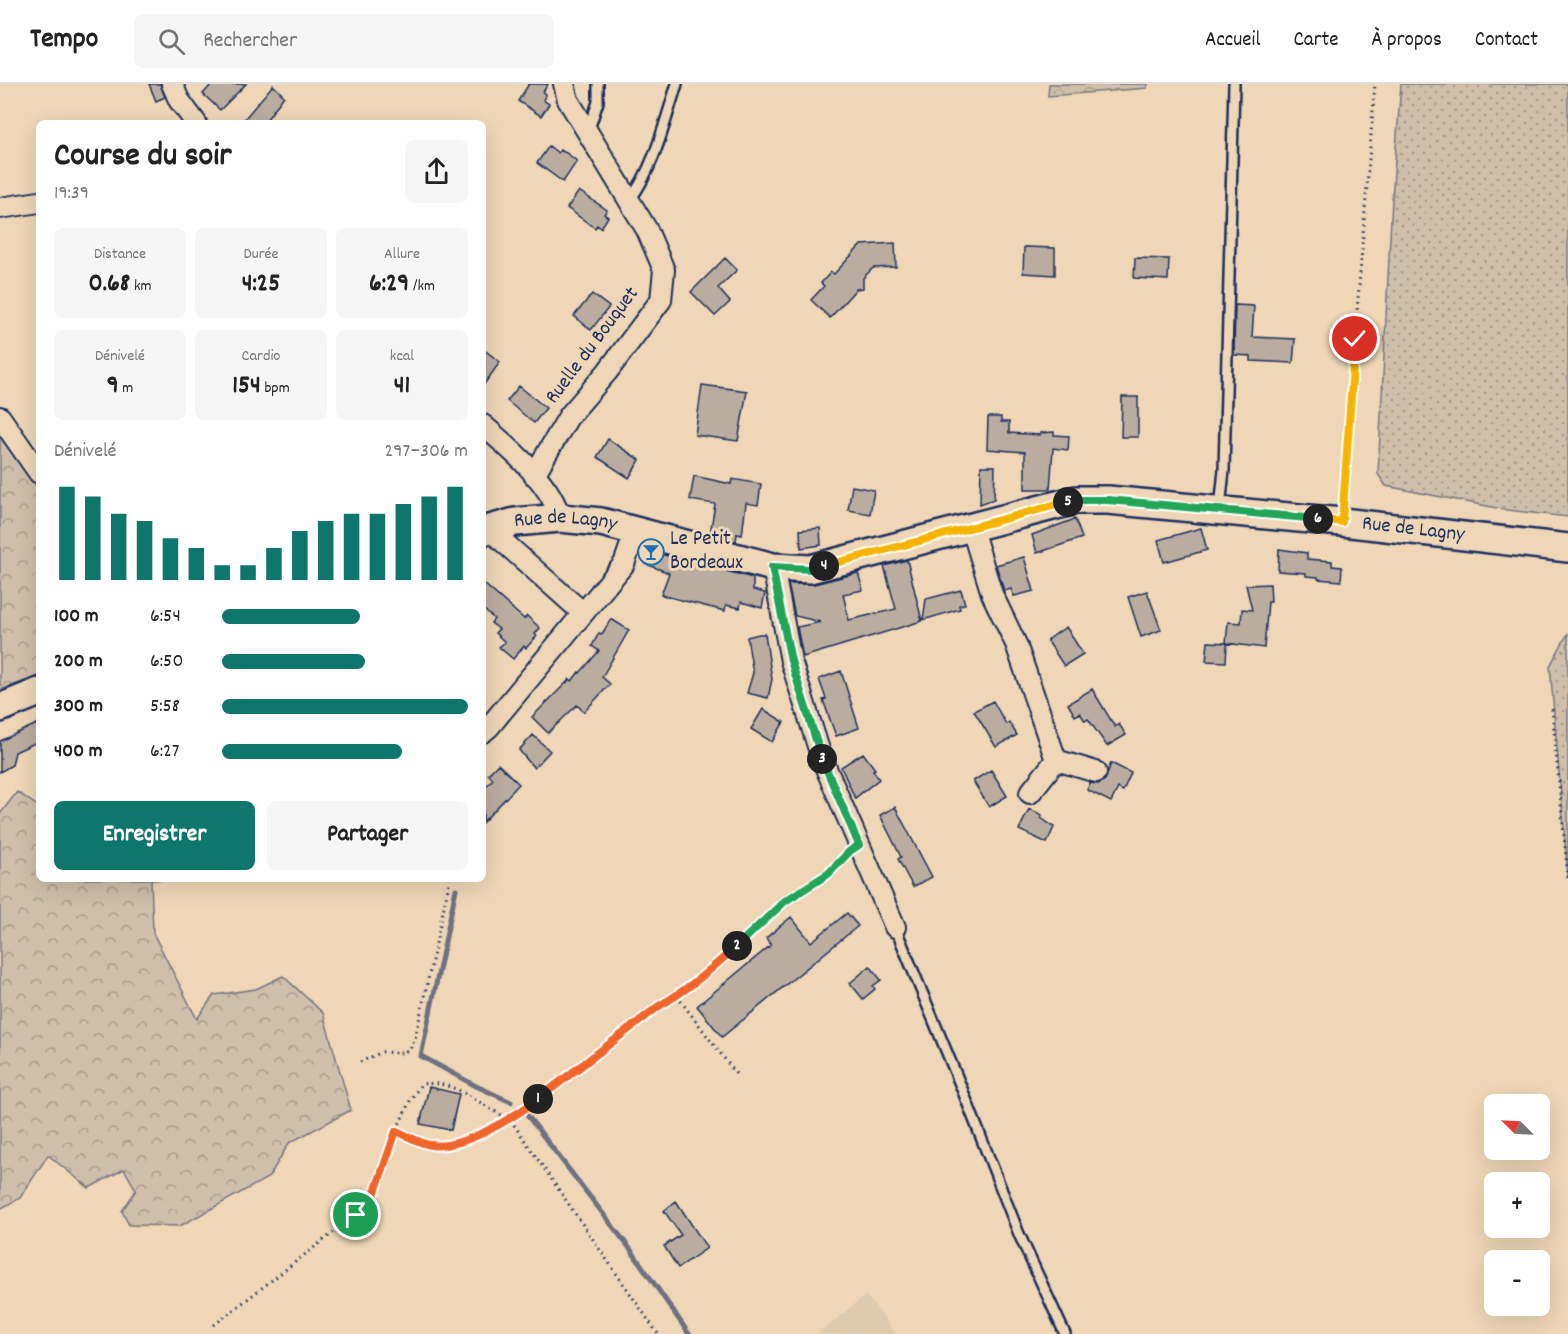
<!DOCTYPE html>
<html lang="fr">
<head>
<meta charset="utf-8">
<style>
	body { margin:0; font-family:Dekko,sans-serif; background:#f6f6f6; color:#222; height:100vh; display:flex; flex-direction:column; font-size:22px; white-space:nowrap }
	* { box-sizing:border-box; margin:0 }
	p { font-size:20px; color:#767676 }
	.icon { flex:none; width:33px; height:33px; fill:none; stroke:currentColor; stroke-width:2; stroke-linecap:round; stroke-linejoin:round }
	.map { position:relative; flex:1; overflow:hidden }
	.side { position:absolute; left:36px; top:36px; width:450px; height:762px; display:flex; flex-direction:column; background:#fff; border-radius:9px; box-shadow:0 6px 24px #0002 }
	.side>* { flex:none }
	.needle { width:39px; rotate:294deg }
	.controls { position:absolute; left:1484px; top:1010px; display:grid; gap:12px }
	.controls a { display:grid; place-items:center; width:66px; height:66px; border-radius:9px; background:#fff; box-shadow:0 6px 24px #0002; font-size:30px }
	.pin { position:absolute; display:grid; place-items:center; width:51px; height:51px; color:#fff; margin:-26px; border:3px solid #fff; border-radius:50%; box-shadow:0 2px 6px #0007 }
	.km { position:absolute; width:30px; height:30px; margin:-15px; border-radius:50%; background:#222; color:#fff; font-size:16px; line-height:30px; text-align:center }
	.round { display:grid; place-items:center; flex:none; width:63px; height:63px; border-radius:9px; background:#f6f6f6 }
	.head { display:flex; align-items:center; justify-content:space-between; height:102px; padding:0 18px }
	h1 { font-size:33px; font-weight:700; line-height:45px }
	.figures { display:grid; grid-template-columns:repeat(3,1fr); gap:9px; height:102px; padding:6px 18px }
	.figures div { display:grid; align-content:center; border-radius:9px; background:#f6f6f6; text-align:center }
	.figures b { font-size:26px; font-weight:700 }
	.figures small { font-size:16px; font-weight:400 }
	.figures p { font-size:16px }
	.chart { height:168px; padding:12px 18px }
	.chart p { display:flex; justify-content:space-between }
	.chart svg { width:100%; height:108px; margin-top:6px; stroke:#0f766e; stroke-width:6 }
	.button { display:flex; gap:12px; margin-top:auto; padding:12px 18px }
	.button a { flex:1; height:69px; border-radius:9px; background:#0f766e; color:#fff; font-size:24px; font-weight:700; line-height:69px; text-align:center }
	.button a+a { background:#f6f6f6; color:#222 }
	ul { padding:0 18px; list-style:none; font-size:20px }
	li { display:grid; grid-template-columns:96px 72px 1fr; align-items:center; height:45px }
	li i { height:15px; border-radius:8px; background:#0f766e }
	header { display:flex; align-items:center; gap:36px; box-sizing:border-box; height:84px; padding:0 30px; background:#fff; border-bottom:2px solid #e0e0e0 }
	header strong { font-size:28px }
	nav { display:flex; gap:33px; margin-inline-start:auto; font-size:21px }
	.search { width:420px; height:54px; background:#f6f6f6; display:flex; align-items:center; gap:15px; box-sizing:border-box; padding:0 21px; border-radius:9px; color:#767676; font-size:22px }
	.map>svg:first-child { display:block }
	.built { fill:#decaaf }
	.grass { fill:url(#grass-dots); stroke:#757684; stroke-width:1.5 }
	.forest { fill:url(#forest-crowns); stroke:#757684; stroke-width:1.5 }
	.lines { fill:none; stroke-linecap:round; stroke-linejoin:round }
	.stream { stroke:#6e7181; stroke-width:5 }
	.building { fill:#baada0; stroke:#1b2f5e; stroke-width:1.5 }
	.lane-casing { stroke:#1b2f5e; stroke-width:14 }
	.street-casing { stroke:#1b2f5e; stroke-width:24 }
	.secondary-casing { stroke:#1b2f5e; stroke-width:32 }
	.path { stroke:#1b2f5e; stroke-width:3; stroke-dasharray:1.5 4.5; stroke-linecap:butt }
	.lane { stroke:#eed6b6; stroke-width:9 }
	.street { stroke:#eed6b6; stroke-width:20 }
	.secondary { stroke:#eed6b6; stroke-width:27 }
	.split-1-casing { stroke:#fff; stroke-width:12 }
	.split-2-casing { stroke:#fff; stroke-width:12 }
	.split-3-casing { stroke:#fff; stroke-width:12 }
	.split-4-casing { stroke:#fff; stroke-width:12 }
	.split-5-casing { stroke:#fff; stroke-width:12 }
	.split-6-casing { stroke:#fff; stroke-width:12 }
	.split-7-casing { stroke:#fff; stroke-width:12 }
	.split-1 { stroke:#f0652b; stroke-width:8 }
	.split-2 { stroke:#f0652b; stroke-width:8 }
	.split-3 { stroke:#22a559; stroke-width:8 }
	.split-4 { stroke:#22a559; stroke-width:8 }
	.split-5 { stroke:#f5b400; stroke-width:8 }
	.split-6 { stroke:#22a559; stroke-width:8 }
	.split-7 { stroke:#f5b400; stroke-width:8 }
	.labels { text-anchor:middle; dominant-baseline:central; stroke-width:6; stroke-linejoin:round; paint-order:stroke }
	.street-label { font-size:21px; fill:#1b2f5e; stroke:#eed6b6 }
	.poi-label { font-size:21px; fill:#1b2f5e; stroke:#eed6b6; text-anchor:start }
</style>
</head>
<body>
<header>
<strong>Tempo</strong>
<div class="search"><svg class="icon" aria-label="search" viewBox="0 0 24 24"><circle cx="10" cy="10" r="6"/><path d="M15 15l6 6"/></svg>Rechercher</div>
<nav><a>Accueil</a><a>Carte</a><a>À propos</a><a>Contact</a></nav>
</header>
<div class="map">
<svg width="1568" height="1250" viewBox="0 0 1568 1250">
	<defs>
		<pattern id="grass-dots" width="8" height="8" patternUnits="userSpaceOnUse" patternTransform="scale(1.5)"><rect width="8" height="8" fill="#cfbea9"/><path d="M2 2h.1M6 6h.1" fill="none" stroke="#a79b8d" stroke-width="1.8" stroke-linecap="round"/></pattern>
		<pattern id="forest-crowns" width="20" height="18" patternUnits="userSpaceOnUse" patternTransform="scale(1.5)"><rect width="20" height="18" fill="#cfbea9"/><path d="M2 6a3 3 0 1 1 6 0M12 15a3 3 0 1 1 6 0" fill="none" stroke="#a79b8d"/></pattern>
	</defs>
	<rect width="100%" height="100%" fill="#eed6b6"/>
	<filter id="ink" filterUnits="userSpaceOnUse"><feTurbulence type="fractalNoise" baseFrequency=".0167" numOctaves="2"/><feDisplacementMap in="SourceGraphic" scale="12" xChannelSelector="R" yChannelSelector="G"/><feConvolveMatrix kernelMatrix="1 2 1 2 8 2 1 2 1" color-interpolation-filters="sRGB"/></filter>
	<g filter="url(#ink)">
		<path class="built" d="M866,1211L896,1250H818Z"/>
		<path class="grass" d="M1401,0H1568V433L1507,426L1386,402L1378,390L1392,115Z
			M1568,549V794L1550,582Z"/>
		<path class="forest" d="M1049,0H1148L1147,4L1048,12Z
			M0,344L39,399V592L0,606Z
			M17,708L39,723V795H172L151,796L153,849L197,935L214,911L256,905L283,892L323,929L351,1026L289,1059L269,1093L180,1142L129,1141L122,1127L136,1106L124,1085L89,1104L48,1071L20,1114L0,1125V730Z"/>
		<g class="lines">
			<path class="stream" d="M456,805L421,972L476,1002L511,1018
				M527,1031L631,1166L689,1250"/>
		</g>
		<path class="building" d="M149,0H160L165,13L156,17Z
			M212,0H246L220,26L203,10Z
			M529,0H548L543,8L546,10L543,16L549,20L541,32L518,17Z
			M273,1L284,12L264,39H241Z
			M549,62L558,69L560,66L566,69L577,77L563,98L537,79Z
			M579,107L607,126L604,130L608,133L601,144L597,141L595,144L567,124Z
			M895,159L896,183L873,184L863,194V204L856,205L830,234L811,216L824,202L821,199L831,188L834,190L861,161Z
			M1024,163L1055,164V191L1023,189Z
			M725,174L737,186L718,204L730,218L715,232L691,208Z
			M1135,174L1169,175L1168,196L1134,194Z
			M592,210L609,223L591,246L574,232Z
			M1235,221L1254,222L1252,253L1295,255L1293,279L1251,277V272L1234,271Z
			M483,265L500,278L483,302Z
			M702,301L747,307L738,357L695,351Z
			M519,302L546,324L534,339L507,317Z
			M1122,313H1138V353H1121Z
			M988,333H1001V338H1009V349L1040,351V349L1054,348V351L1069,352L1068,366L1053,364L1050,405H1025V368L987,365Z
			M608,355L640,376L629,394L597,373Z
			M981,382H995L994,415L980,420Z
			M694,392L731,400L732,395L761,400L758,421L746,419L742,451L737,450L736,457L710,450L715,420L690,416Z
			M852,402L874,406L870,430L848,426Z
			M1075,435L1082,454L1037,469L1032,451Z
			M820,444L821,461L801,464L800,446Z
			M1201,444L1207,466L1164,478L1158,456Z
			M1279,465L1307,469V475L1332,477V482L1342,483L1341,497L1318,495V493L1306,492V489L1278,487Z
			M645,466L753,494V506L765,509L762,524L741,518L740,524L726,521L725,527L661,511L669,489L646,480L650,476L641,472Z
			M1024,473L1034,507L1014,512L1011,505L1004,507L996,481Z
			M907,476L922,537L803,573L797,543L821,538L795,532L788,500H814L858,489L863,506L843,510L849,536L896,525L884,482Z
			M483,499L524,535L527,532L540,544L535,550L537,552L526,564L524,562L513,575L499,563L505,558L495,549L499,545L491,539L494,535L483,525Z
			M1270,500L1271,518H1268L1264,564L1226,559L1228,538L1241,539L1242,525L1252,526L1246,501Z
			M961,506L965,520L959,521L960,525L923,536L926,515Z
			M1147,507L1161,546L1141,553L1128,513Z
			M611,535L629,546L602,593L610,600L584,628L577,621L548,649L532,633L570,595L572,597L579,588L580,589L599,567L592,562L599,549L602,550Z
			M1066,543L1083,570L1064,582L1047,556Z
			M759,550H765L772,595L768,614L747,609L753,589L747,553Z
			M1208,558L1227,559L1226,578L1206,577Z
			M841,587L859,644L836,652L823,616L826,615L819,595Z
			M1092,605L1115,643L1119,640L1126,651L1107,662L1088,635L1085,637L1080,629L1075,632L1068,620Z
			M993,617L1006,640L1009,638L1017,651L996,663L974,627Z
			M763,625L784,638L772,658L751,645Z
			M39,639V657L15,668L12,681L0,688V657Z
			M533,651L550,667L534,684L519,666Z
			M863,669L875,685L873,686L879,695L855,714L841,683Z
			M1111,679L1131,689L1123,707L1118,704L1111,718L1087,706L1090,699L1098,700L1105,696Z
			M498,680L519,700L483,738V705L493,695L488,690Z
			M991,686L1007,712L989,723L973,697Z
			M895,723L932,793L913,803L898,775L901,773L880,731Z
			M1029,725L1042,731L1041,734L1054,743L1047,759L1019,746Z
			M847,829L858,842L722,953L697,922L771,861L766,854L791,833L811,858Z
			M870,882L881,896L873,902L875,905L863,915L850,899Z
			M429,1003L459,1010L451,1046L420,1040Z
			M676,1117L707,1164L678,1184L664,1162L681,1151L664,1127Z"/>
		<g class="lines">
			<g class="lane-casing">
				<path id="lane" d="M588,48L598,18V0
					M630,116C655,82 664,40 677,0
					M1220,424L1224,386L1234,0
					M895,843L962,1005L1019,1150L1065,1250"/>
			</g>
			<g class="street-casing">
				<path id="street" d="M172,0L179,16L196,39
					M0,124L39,118
					M0,333L39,389
					M483,341C510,365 551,398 560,434
					M534,391L569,332L607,288L661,216L664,186L647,146L568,16L564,0
					M971,442L992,510L1016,560L1056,676
					M489,445L583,529
					M773,483L791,577L822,675L895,843
					M483,648L489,643L624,480L636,446
					M1030,709L1056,676L1096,688"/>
			</g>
			<g class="secondary-casing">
				<g id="secondary">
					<path id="s1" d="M483,447L515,438L560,434L601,438L773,483L810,485L1076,416H1108L1342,438L1568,464"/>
					<path d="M0,624L39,608"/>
				</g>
			</g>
			<path class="path" d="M1342,417L1375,0
				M1552,625L1568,794
				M677,912L736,990
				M360,978L382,968L402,969L410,965L415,955L450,795
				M396,1047L429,1061L452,1062L484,1047L525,1025L659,922C702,898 732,862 769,831C783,818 799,810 815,799C826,792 836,781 846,771
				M214,1241L356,1131L375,1108L396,1047L410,1017L421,1000C457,995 479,1022 510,1035L658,1250"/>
			<use href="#lane" class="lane"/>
			<use href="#street" class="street"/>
			<use href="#secondary" class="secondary"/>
		</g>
	</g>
	<g class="lines" filter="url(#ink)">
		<g class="split-1-casing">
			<path id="split-1" d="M356,1131L375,1108L396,1047C407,1051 420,1060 431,1061C462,1066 513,1034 538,1015"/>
		</g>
		<g class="split-2-casing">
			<path id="split-2" d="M538,1015L659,922C688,906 712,884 737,862"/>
		</g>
		<g class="split-3-casing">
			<path id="split-3" d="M737,862L785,817L828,790L850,767L859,761L822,675"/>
		</g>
		<g class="split-4-casing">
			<path id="split-4" d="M822,675L791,577L772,483L810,485L824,482"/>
		</g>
		<g class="split-5-casing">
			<path id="split-5" d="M824,482L1068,418"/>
		</g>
		<g class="split-6-casing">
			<path id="split-6" d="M1068,418L1076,416H1108L1318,435"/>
		</g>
		<g class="split-7-casing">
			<path id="split-7" d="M1318,435L1342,438L1355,255"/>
		</g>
		<use href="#split-1" class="split-1"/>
		<use href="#split-2" class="split-2"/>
		<use href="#split-3" class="split-3"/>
		<use href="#split-4" class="split-4"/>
		<use href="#split-5" class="split-5"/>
		<use href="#split-6" class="split-6"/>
		<use href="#split-7" class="split-7"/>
	</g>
	<defs>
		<g id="bar-ring" transform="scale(1.35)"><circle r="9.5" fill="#eed6b6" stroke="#1f6fb2" stroke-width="1.5"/><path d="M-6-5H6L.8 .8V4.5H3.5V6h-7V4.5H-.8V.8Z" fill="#1f6fb2"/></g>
	</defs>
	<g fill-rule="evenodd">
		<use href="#bar-ring" x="651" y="468"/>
	</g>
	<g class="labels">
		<g class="street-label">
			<text transform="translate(593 262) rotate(-53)">Ruelle du Bouquet</text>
			<text stroke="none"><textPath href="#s1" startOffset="84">Rue de Lagny</textPath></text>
			<text stroke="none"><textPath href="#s1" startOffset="948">Rue de Lagny</textPath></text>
		</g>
		<g class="poi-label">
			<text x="670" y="456">Le Petit<tspan x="670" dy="24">Bordeaux</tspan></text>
		</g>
	</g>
</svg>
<div class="controls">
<a><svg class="needle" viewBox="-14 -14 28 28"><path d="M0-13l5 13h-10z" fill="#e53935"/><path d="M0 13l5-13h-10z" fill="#767676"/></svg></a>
<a>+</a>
<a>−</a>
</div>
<div class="pin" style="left:356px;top:1131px;background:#1e9e55"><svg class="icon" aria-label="arrive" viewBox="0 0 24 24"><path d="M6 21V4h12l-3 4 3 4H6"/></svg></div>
<div class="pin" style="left:1355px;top:255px;background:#d93025"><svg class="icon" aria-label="check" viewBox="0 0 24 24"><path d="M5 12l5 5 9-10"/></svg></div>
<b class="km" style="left:538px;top:1015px">1</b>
<b class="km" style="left:737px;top:862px">2</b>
<b class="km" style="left:822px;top:675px">3</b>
<b class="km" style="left:824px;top:482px">4</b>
<b class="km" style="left:1068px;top:418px">5</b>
<b class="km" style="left:1318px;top:435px">6</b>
<section class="side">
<div class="head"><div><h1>Course du soir</h1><p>19:39</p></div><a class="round"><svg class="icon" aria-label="share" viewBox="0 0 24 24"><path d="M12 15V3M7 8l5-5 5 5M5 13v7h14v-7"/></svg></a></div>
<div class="figures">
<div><p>Distance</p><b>0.68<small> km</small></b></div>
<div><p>Durée</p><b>4:25</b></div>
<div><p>Allure</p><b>6:29<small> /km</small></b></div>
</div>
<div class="figures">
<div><p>Dénivelé</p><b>9<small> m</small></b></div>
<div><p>Cardio</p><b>154<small> bpm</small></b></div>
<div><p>kcal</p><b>41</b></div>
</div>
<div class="chart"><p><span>Dénivelé</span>297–306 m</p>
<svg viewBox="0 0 160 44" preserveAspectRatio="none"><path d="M5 44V6M15 44V10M25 44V17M35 44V20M45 44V27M55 44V31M65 44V38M75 44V38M85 44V31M95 44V24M105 44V20M115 44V17M125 44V17M135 44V13M145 44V10M155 44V6"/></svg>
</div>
<ul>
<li><b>100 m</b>6:54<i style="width:56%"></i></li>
<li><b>200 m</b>6:50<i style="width:58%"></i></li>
<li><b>300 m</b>5:58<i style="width:100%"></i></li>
<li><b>400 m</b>6:27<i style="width:73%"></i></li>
</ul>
<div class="button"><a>Enregistrer</a><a>Partager</a></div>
</section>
</div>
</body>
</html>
